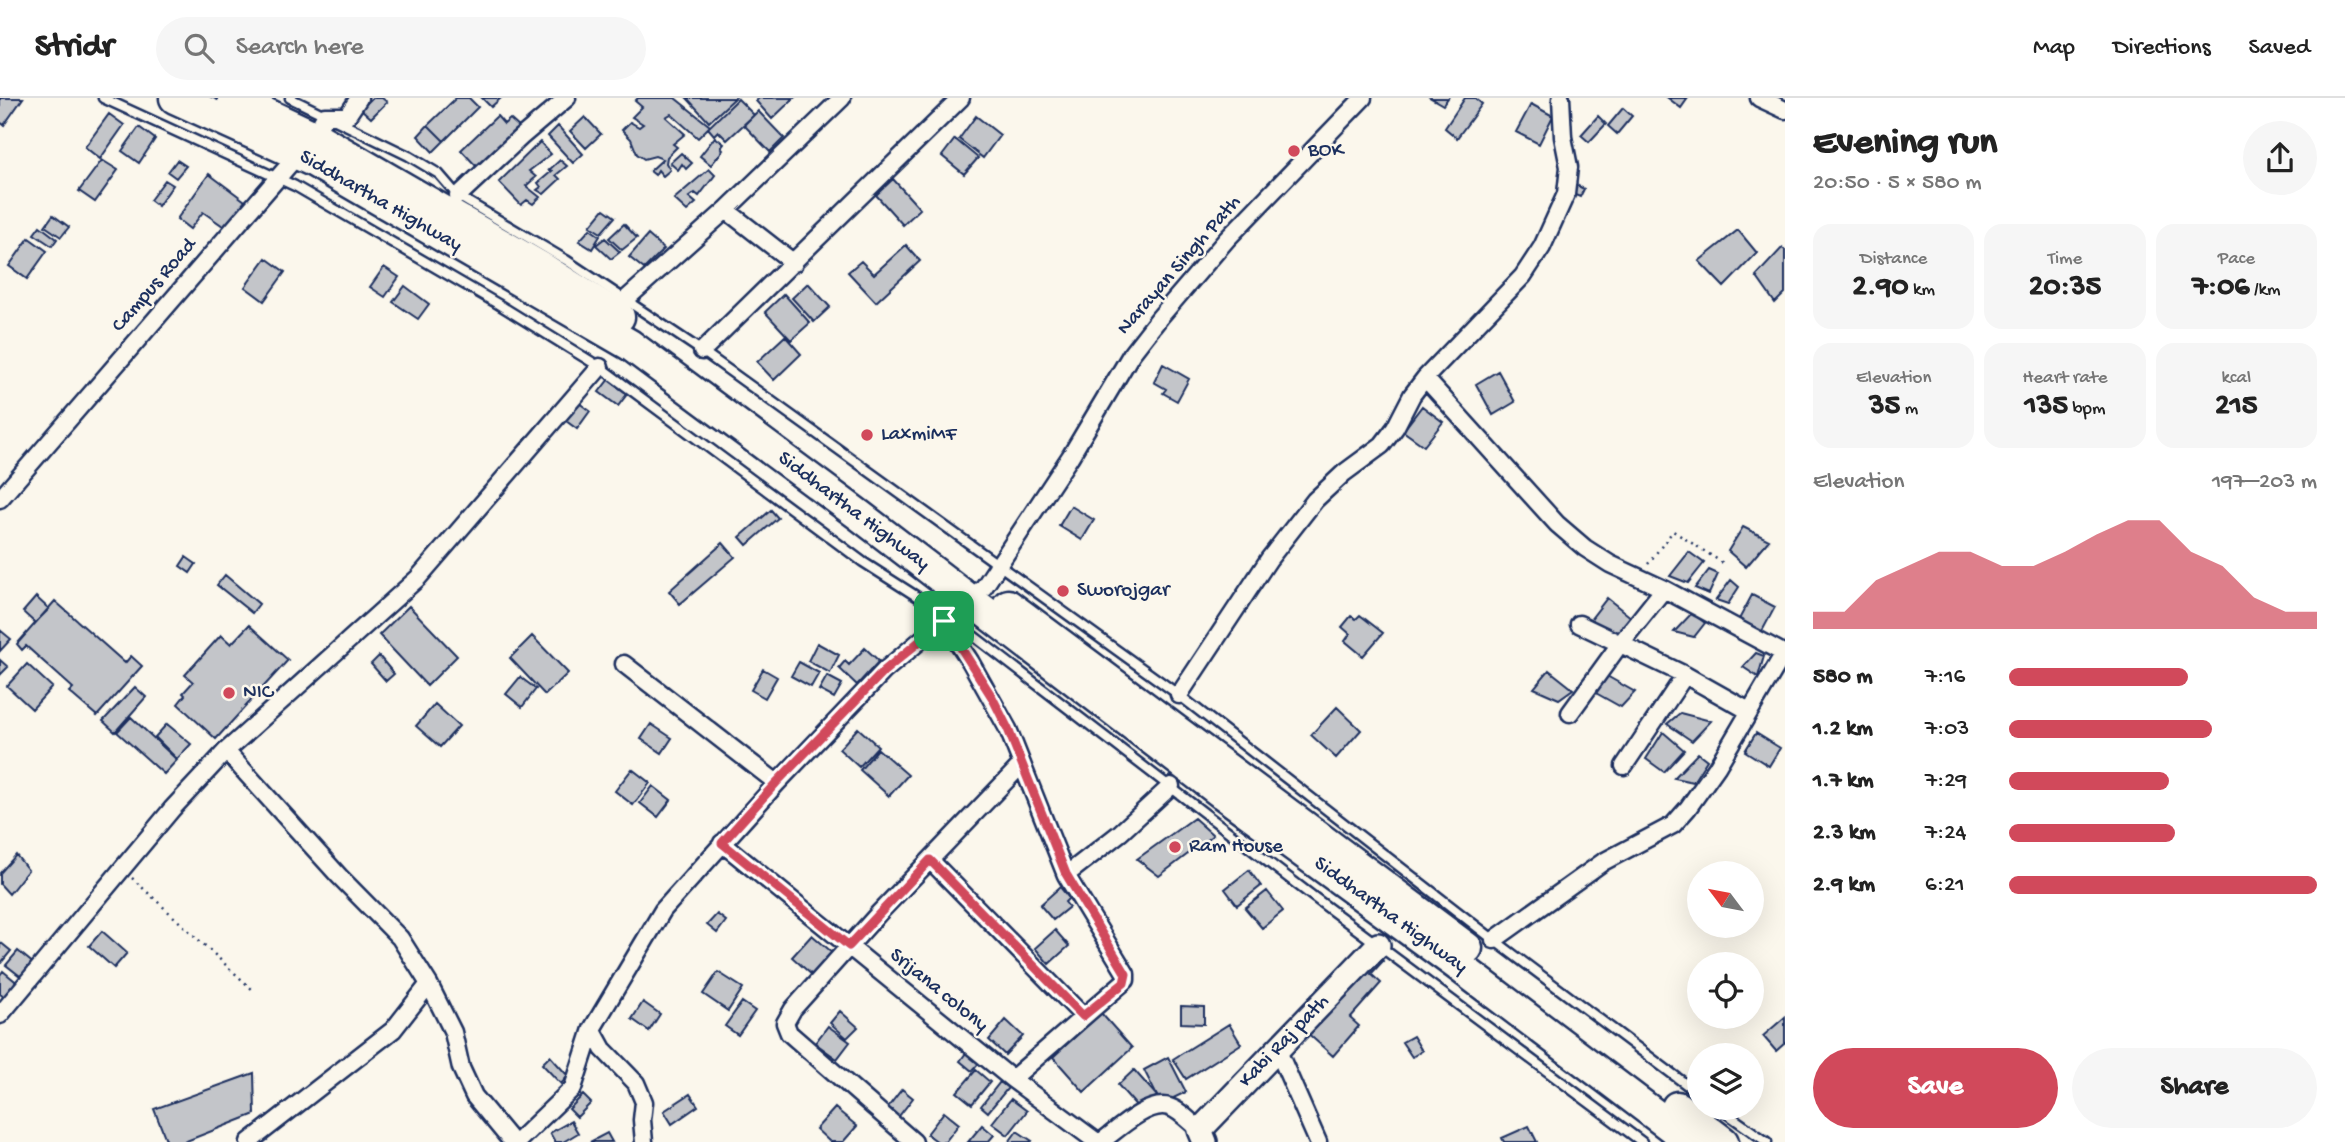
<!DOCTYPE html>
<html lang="en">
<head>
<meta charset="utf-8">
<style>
	body { margin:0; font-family:"Gochi Hand",sans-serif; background:#f6f6f6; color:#222; height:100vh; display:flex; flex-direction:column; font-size:26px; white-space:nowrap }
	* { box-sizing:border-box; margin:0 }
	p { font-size:23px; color:#767676 }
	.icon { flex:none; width:38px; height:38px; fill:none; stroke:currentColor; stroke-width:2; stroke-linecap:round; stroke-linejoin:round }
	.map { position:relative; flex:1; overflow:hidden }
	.sheet { display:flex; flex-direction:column; background:#fff; width:560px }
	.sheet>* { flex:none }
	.needle { width:46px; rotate:302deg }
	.fabs { position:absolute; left:1687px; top:763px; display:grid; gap:14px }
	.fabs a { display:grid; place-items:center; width:77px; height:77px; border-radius:50%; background:#fff; box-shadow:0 7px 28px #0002; font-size:35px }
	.pin { position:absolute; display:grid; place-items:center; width:60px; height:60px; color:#fff; margin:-30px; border-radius:14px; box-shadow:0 4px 10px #0006 }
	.round { display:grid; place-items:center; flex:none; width:74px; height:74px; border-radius:37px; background:#f6f6f6 }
	.headline { display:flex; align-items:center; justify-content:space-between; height:119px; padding:0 28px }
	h1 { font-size:38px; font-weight:700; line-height:52px }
	.metrics { display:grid; grid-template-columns:repeat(3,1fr); gap:10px; height:119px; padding:7px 28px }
	.metrics div { display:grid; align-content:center; border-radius:18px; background:#f6f6f6; text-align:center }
	.metrics b { font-size:30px; font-weight:700 }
	.metrics small { font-size:19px; font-weight:400 }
	.metrics p { font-size:19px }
	.chart { height:196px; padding:14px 28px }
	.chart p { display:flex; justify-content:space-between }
	.chart svg { width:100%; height:126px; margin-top:7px; fill:#d1495b; opacity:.7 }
	.primary-button { display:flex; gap:14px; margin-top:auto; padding:14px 28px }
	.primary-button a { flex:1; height:80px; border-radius:42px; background:#d1495b; color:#fff; font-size:28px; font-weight:700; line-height:80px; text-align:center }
	.primary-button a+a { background:#f6f6f6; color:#222 }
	ul { padding:0 28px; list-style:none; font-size:23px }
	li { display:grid; grid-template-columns:112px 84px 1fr; align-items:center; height:52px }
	li i { height:18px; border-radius:9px; background:#d1495b }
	header { display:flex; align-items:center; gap:42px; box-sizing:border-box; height:98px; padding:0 35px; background:#fff; border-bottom:2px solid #e0e0e0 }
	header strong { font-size:33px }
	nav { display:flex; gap:38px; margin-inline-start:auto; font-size:24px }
	.search { width:490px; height:63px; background:#f6f6f6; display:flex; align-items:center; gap:18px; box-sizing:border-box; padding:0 24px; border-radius:38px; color:#767676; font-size:26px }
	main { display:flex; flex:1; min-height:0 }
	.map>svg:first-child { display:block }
	.building { fill:#c3c5c9; stroke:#1b2f5e; stroke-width:2 }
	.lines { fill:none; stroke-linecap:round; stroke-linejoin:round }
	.lane-casing { stroke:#1b2f5e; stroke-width:13 }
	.street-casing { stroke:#1b2f5e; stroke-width:21 }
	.secondary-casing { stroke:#1b2f5e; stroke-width:28 }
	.highway-casing { stroke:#1b2f5e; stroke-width:35 }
	.path { stroke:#1b2f5e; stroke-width:2.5; stroke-dasharray:2 5; stroke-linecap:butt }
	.lane { stroke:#fbf7ec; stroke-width:8 }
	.street { stroke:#fbf7ec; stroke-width:16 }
	.secondary { stroke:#fbf7ec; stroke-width:23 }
	.highway { stroke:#fbf7ec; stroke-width:30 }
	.route-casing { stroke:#fff; stroke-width:14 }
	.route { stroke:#d1495b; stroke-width:9 }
	.poi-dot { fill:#d1495b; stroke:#fbf7ec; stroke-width:2.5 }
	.labels { text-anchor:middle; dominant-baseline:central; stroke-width:5; stroke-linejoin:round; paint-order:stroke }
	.poi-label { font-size:21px; fill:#1b2f5e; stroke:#fbf7ec; text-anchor:start }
	.street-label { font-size:21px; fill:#1b2f5e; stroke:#fbf7ec }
</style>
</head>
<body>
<header>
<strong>Stridr</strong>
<div class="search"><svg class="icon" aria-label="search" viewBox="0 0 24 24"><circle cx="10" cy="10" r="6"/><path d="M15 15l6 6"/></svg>Search here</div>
<nav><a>Map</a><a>Directions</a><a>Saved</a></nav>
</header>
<main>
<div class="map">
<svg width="1785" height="1044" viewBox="0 0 1785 1044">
	<rect width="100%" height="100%" fill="#fbf7ec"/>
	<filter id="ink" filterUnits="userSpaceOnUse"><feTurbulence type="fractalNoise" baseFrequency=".0143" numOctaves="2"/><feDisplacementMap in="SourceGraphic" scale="14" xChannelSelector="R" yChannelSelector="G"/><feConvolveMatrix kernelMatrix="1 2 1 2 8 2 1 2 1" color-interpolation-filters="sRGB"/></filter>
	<g filter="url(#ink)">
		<path class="building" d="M0,0H23L4,27L0,24Z
			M372,0H382L387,4L371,20L361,11Z
			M456,0H469L478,9L444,43L428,27Z
			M482,0H501L491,9Z
			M638,0H675L710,28L698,40L671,16L666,19L685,36L673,46L677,49L667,59L666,65L670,72L663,78L658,72L655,77L650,73L663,61L655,58L644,61L637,56L631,41L622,32L630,24L639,29L643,26L632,19L642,9L635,3Z
			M687,0H735L709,24Z
			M759,0H794L772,21L756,3Z
			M1431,0H1448L1443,7Z
			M1465,0H1475L1482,6L1457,40L1445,30Z
			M1668,0H1688L1681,10Z
			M738,1L754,17L727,42L718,33L714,37L708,30Z
			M1531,6L1553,18L1539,46L1516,34Z
			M1623,10L1632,18L1617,36L1608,28Z
			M758,13L784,40L770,54L744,27Z
			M109,16L124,27L100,61L85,49Z
			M497,18L504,26L510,21L520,30L478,70L461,52Z
			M976,18L1000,37L983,60L959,41Z
			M1598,18L1606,26L1589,44L1581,37Z
			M585,19L601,36L586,50L570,33Z
			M428,27L444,43L433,54L418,38Z
			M558,28L583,56L573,65L548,38Z
			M139,29L155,41L139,65L122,53Z
			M715,39L724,46L721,50L723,52L711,67L700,58Z
			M955,41L978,60L964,76L942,58Z
			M540,44L551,56L529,73L536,79L526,88L540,99L533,106L527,102L521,107L499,84Z
			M681,55L692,65L686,71L682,66L678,72L670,65Z
			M102,62L118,72L95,104L79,93Z
			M177,62L186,68L176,80L168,74Z
			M560,62L567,68L556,77L560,81L544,96L537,92L541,89L538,85L552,73L549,72Z
			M709,71L715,77L699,98L695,95L689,99L696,105L687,113L674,101Z
			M209,76L245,103L226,130L203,114L190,131L177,121Z
			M893,81L920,111L903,127L876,97Z
			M165,82L173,87L158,108L150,102Z
			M1574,86L1584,91L1580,99L1570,95Z
			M604,111L615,119L601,135L590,128Z
			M53,117L69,129L61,139L45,128Z
			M624,126L637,140L622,152L609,140Z
			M40,128L57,141L52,148L34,136Z
			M590,131L600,138L592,151L579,143Z
			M1738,132L1757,155L1724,189L1699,163Z
			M648,137L664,151L644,171L629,159Z
			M29,140L47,153L27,181L9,168Z
			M605,140L620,154L611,161L596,147Z
			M906,147L920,163L876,204L848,174L861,163L874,176Z
			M1782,150L1785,152V195L1775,205L1756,178Z
			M266,160L285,174L264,203L245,189Z
			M384,169L399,179L385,199L370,189Z
			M808,185L830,209L814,224L792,200Z
			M405,188L429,206L418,221L393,204Z
			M784,196L810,225L791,242L765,214Z
			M785,238L801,256L774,282L757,264Z
			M1163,266L1189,281L1177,303L1163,295L1166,291L1154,284Z
			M1498,273L1515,304L1493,317L1476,286Z
			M609,281L628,295L618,308L599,294Z
			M575,302L590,313L577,331L562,320Z
			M1422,308L1443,324L1424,348L1403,333Z
			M1071,408L1094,422L1082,442L1059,428Z
			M771,412L778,420L747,447L740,439Z
			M1743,429L1769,442L1746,469L1728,453Z
			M723,445L735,459L680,506L669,493Z
			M1689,454L1704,465L1688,485L1670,478Z
			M186,459L196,466L190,475L180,468Z
			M1709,472L1718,476L1709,496L1695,490Z
			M225,477L259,506L252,515L217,487Z
			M1731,482L1739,489L1728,506L1716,502Z
			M1752,497L1775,509L1759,539L1736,527Z
			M36,499L49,511L35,525L23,514Z
			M1607,500L1632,520L1616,537L1590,522Z
			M55,503L125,565L131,558L142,568L97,618L69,594L73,590L26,548L22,552L17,546Z
			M409,508L457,558L427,588L379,537Z
			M1692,515L1705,525L1694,539L1674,534Z
			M1360,517L1383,535L1363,558L1345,543L1350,536L1342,529L1351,518L1356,521Z
			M249,527L288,562L216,641L178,606L185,597L183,595L193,584L185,577L221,537L231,546Z
			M0,532L11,541L0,553Z
			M532,538L568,575L545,597L510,560Z
			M817,545L839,557L830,575L808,563Z
			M865,550L879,563L857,587L839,570L845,563L849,567Z
			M1756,555L1764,558L1758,579L1743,569Z
			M379,558L394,576L386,583L371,566Z
			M0,562L8,569L0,577Z
			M799,564L819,575L811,589L791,578Z
			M27,566L52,589L32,611L7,588Z
			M763,571L777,579L765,600L751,592Z
			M1549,572L1573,591L1559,601L1534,590Z
			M1605,577L1635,594L1621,609L1594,594Z
			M827,578L842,586L834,600L819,592Z
			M520,579L536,591L522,609L506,596Z
			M135,589L146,599L115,634L103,623Z
			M435,606L459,628L440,649L416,628Z
			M1337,609L1361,632L1336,660L1311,637Z
			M1680,615L1711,623L1692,643L1667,626Z
			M131,619L177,662L164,676L117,634Z
			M167,626L191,646L177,661L155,639Z
			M651,626L672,640L662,655L641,641Z
			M858,630L878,648L859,669L839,651Z
			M1663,634L1684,652L1664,674L1646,661Z
			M1756,635L1780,650L1769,668L1745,653Z
			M878,651L908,677L889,698L860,672Z
			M1698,655L1707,662L1693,684L1674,680Z
			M632,671L650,685L633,707L615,693Z
			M653,688L671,702L658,719L640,705Z
			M1194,720L1213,737L1159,778L1137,761Z
			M16,757L28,772L9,796L0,786V775Z
			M1249,772L1261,788L1237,807L1225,791Z
			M1060,789L1069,800L1065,804L1069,809L1053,822L1040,807Z
			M1267,793L1283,813L1262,830L1245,810Z
			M717,816L726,823L717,835L707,827Z
			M1055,832L1069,848L1049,866L1035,850Z
			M102,833L127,855L114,870L89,848Z
			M812,837L833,855L813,878L792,859Z
			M0,844L11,853L1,865H0Z
			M18,853L35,867L24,881L6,867Z
			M1373,854L1383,863L1371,876L1381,885L1350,920L1359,928L1333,958L1304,932Z
			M3,873L20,887L8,902L0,896V877Z
			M718,874L743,890L728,913L703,896Z
			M643,904L660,916L649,933L632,921Z
			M742,904L755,913L738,937L725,928Z
			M1181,908L1204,909V926L1181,925Z
			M840,913L858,929L847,940L830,925Z
			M1101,915L1132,950L1084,994L1053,959Z
			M1785,919V945L1776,953L1763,938Z
			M1006,922L1023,938L1005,957L989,942Z
			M1229,926L1241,946L1186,981L1173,961Z
			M828,928L850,944L837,961L815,945Z
			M1413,938L1422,953L1412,959L1402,944Z
			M969,951L982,962L972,973L960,963Z
			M550,958L568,978L561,986L542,966Z
			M1168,959L1186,994L1161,1006L1144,972Z
			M976,972L990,984L972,1006L957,994Z
			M1134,972L1157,998L1140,1012L1118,987Z
			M254,975L255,1016L184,1044H167L154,1011Z
			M1000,984L1008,990L988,1014L981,1008Z
			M902,991L913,1000L896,1022L885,1013Z
			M690,996L698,1008L672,1026L664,1013Z
			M583,997L591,1005L577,1019L569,1011Z
			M1011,1001L1027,1013L1008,1037L992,1025Z
			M835,1010L857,1028L843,1044H830L816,1031Z
			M944,1014L959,1026L945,1044H938L927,1036Z
			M571,1023L578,1035L563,1044H555L550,1035Z
			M982,1027L994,1037L988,1044H968Z
			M1529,1028L1537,1044H1504L1502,1040Z
			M1017,1033L1032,1043L1031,1044H1009Z
			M607,1035L612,1044H590Z"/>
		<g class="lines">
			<g class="lane-casing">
				<path id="lane" d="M103,0L295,88L498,206L600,269L863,464L949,519L1311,797L1642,1044
					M290,0L409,58L439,76L458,98L566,162L702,253L1179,597L1494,842L1699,996
					M1719,1010L1767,1044"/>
			</g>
			<g class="street-casing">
				<path id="street" d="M1759,0L1785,12
					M458,98L521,39L567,0
					M726,112L794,165
					M624,203L726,112L842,0
					M702,253L961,0
					M1425,280L1557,426L1585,450L1610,466L1664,491L1785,556
					M0,401L314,38L325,18H347L359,0
					M944,523L970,563L1008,631L1066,777
					M1579,526L1685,577L1749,613
					M624,566L777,685
					M1179,597L1269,461L1315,402L1344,375L1382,347L1395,330L1412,297L1425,280L1523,178L1542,149L1566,96L1569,69L1563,39L1561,0
					M1570,615L1620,546L1664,491
					M226,653L339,778L400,840L429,886L453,934L461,970L474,998L512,1044
					M1624,668L1685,577
					M722,745L1012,981L1097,1044
					M930,762L1083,918
					M1494,842L1603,764L1673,727L1688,710L1717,669L1784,555
					M0,917L172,711L226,653L418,480L600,269
					M1278,953L1318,1044
					M1012,981L1126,882V876L1066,777L1120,735L1171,688
					M249,1044L393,932L429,886
					M517,1044L573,990L592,931
					M644,1044L642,1022L644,1004L636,985L603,951L592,931L663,812L777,685L884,573L984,489L1070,359L1132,255L1160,219L1227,141L1363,0
					M914,1044L789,935L785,925L793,911L879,815L1022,666
					M1101,1044C1117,1032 1149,1002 1169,1009C1180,1012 1191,1025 1200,1032"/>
			</g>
			<g class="secondary-casing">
				<path id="secondary" d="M1205,1044L1200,1032L1378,847"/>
			</g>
			<g class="highway-casing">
				<path id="highway" d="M175,0L313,63L630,247L859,417L1223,696L1456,866L1691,1044
					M233,0L314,38L542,170L619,219
					M1008,507L1467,850
					M1677,1009L1723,1044"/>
			</g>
			<path class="path" d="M1648,466L1673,433L1726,467
				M132,780L255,894"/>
			<use href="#lane" class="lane"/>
			<use href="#street" class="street"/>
			<use href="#secondary" class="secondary"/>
			<use href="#highway" class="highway"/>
		</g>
	</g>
	<g class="lines" filter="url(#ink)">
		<g class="route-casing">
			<path id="route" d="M944,523L992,599L1008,631L1066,776L1126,876L1124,885L1083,918L930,762L849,848L722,745L776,685L884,573Z"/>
		</g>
		<use href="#route" class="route"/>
	</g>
	<g class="poi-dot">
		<circle cx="1294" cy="53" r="7"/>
		<circle cx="867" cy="337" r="7"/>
		<circle cx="1063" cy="493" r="7"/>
		<circle cx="229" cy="595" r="7"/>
		<circle cx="1175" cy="749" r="7"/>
	</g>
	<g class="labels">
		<g class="poi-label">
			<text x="1308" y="53">BOK</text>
			<text x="881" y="337">LaxmiMF</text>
			<text x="1077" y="493">Sworojgar</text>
			<text x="243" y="595">NIC</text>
			<text x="1189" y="749">Ram House</text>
		</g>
		<g class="street-label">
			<text transform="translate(380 104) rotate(30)">Siddhartha Highway</text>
			<text transform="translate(1180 168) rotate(-49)">Narayan Singh Path</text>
			<text transform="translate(155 188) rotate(-49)">Campus Road</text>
			<text transform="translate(853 414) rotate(37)">Siddhartha Highway</text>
			<text transform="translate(1390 818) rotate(36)">Siddhartha Highway</text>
			<text transform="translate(938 893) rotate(39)">Srijana colony</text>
			<text transform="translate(1285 944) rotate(-46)">Kabi Raj path</text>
		</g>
	</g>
</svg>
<div class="fabs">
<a><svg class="needle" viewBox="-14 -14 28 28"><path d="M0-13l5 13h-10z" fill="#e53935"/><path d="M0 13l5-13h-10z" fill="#767676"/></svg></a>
<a><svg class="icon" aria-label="locate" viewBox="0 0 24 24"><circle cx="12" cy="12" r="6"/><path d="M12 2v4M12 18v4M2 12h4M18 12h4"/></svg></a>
<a><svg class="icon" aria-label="layers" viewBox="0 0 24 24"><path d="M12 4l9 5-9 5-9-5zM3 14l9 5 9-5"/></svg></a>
</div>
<div class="pin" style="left:944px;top:523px;background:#1e9e55"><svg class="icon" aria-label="arrive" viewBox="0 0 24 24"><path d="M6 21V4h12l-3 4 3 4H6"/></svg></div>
</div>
<section class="sheet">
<div class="headline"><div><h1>Evening run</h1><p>20:50 · 5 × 580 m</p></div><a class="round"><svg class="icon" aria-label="share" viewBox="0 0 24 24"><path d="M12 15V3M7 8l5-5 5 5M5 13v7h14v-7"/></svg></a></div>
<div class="metrics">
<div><p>Distance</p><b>2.90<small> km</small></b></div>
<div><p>Time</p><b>20:35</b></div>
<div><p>Pace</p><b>7:06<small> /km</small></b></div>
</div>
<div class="metrics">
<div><p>Elevation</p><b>35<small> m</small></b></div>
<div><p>Heart rate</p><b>135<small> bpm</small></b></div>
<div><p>kcal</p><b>215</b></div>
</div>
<div class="chart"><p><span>Elevation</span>197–203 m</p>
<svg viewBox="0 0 160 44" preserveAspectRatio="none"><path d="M0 44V38L10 38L20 27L30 22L40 17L50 17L60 22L70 22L80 17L90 11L100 6L110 6L120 17L130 22L140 33L150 38L160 38V44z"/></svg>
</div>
<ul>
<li><b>580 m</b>7:16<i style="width:58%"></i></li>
<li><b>1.2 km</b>7:03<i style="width:66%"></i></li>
<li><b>1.7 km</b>7:29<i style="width:52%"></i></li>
<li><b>2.3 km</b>7:24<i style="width:54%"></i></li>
<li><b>2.9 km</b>6:21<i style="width:100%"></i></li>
</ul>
<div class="primary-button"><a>Save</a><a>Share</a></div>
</section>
</main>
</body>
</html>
